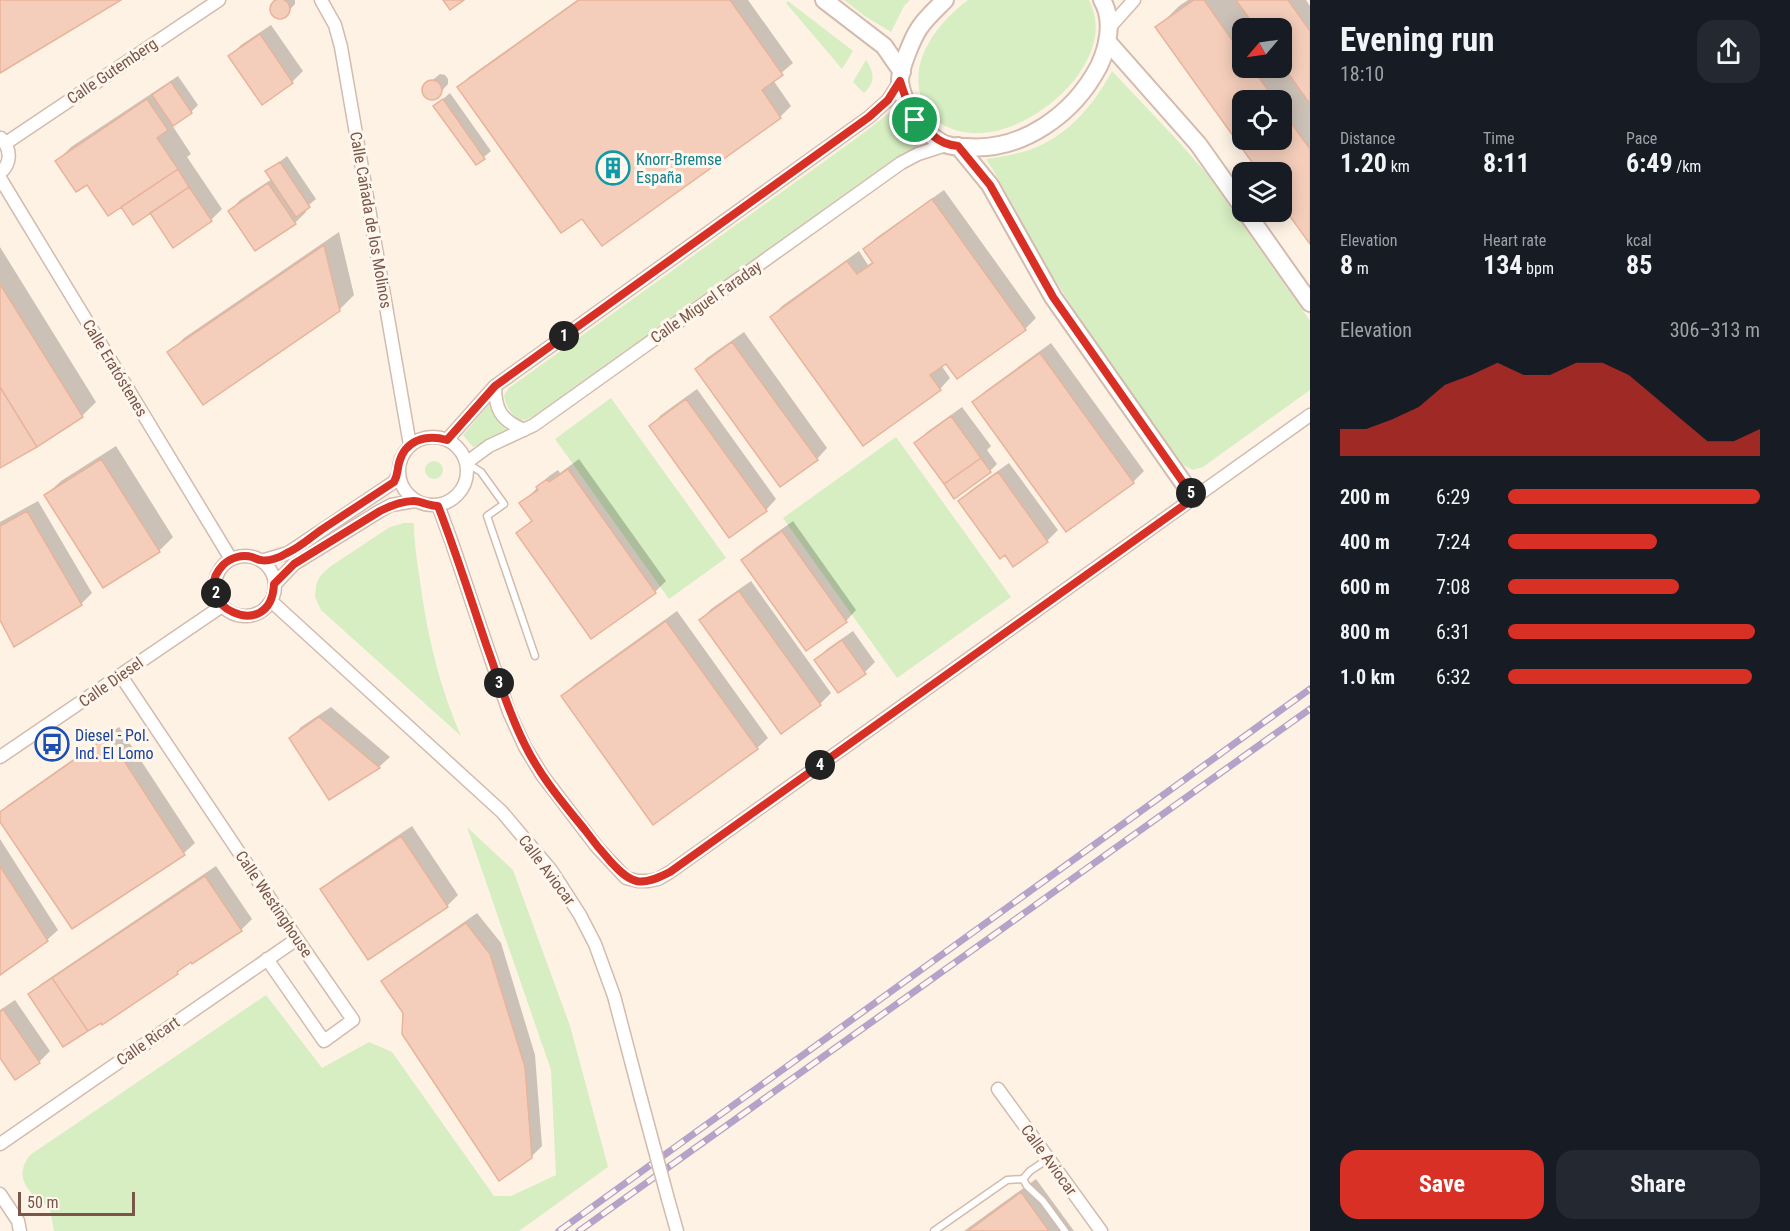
<!DOCTYPE html>
<html lang="en">
<head>
<meta charset="utf-8">
<style>
	body { margin:0; font-family:"Roboto Condensed",sans-serif; background:#242831; color:#f1f3f6; height:100vh; display:flex; flex-direction:column; font-size:22px; white-space:nowrap }
	* { box-sizing:border-box; margin:0 }
	p { font-size:20px; color:#9ea1a6 }
	.icon { flex:none; width:33px; height:33px; fill:none; stroke:currentColor; stroke-width:2; stroke-linecap:round; stroke-linejoin:round }
	.map { position:relative; flex:1; overflow:hidden }
	.drawer { display:flex; flex-direction:column; background:#171b24; width:480px }
	.drawer>* { flex:none }
	.needle { width:39px; rotate:241deg }
	.buttons { position:absolute; left:1232px; top:18px; display:grid; gap:12px }
	.buttons a { display:grid; place-items:center; width:60px; height:60px; border-radius:12px; background:#171b24; box-shadow:0 3px 15px #0003; font-size:30px }
	.scale { position:absolute; left:18px; bottom:15px; width:117px; box-sizing:border-box; padding-left:6px; border:3px solid #795648; border-top:0; font-size:16px; line-height:21px; white-space:nowrap; color:#795648; -webkit-text-stroke:4px #fff7ed; paint-order:stroke }
	.pin { position:absolute; display:grid; place-items:center; width:51px; height:51px; color:#fff; margin:-26px; border:3px solid #fff; border-radius:50%; box-shadow:0 2px 6px #0007 }
	.km { position:absolute; width:30px; height:30px; margin:-15px; border-radius:50%; background:#222; color:#fff; font-size:16px; line-height:30px; text-align:center }
	.round { display:grid; place-items:center; flex:none; width:63px; height:63px; border-radius:18px; background:#242831 }
	.head { display:flex; align-items:center; justify-content:space-between; height:102px; padding:0 30px }
	h1 { font-size:33px; font-weight:700; line-height:45px }
	.metrics { display:grid; grid-template-columns:repeat(3,1fr); gap:9px; height:102px; padding:6px 30px }
	.metrics div { display:grid; align-content:center }
	.metrics b { font-size:26px; font-weight:700 }
	.metrics small { font-size:16px; font-weight:400 }
	.metrics p { font-size:16px }
	.chart { height:168px; padding:12px 30px }
	.chart p { display:flex; justify-content:space-between }
	.chart svg { width:100%; height:108px; margin-top:6px; fill:#d93025; opacity:.7 }
	.action { display:flex; gap:12px; margin-top:auto; padding:12px 30px }
	.action a { flex:1; height:69px; border-radius:18px; background:#d93025; color:#fff; font-size:24px; font-weight:700; line-height:69px; text-align:center }
	.action a+a { background:#242831; color:#f1f3f6 }
	ul { padding:0 30px; list-style:none; font-size:20px }
	li { display:grid; grid-template-columns:96px 72px 1fr; align-items:center; height:45px }
	li i { height:15px; border-radius:8px; background:#d93025 }
	main { display:flex; flex:1; min-height:0 }
	.map>svg:first-child { display:block }
	.green { fill:#d7edc2 }
	.shadow { fill:#0003; fill-rule:evenodd }
	.building { fill:#f5cebb; stroke:#e9b39a; stroke-width:1.5 }
	.lines { fill:none; stroke-linecap:round; stroke-linejoin:round }
	.service-casing { stroke:#d3bbad; stroke-width:9 }
	.minor-casing { stroke:#d3bbad; stroke-width:15 }
	.tertiary-casing { stroke:#d3bbad; stroke-width:20 }
	.service { stroke:#fff; stroke-width:6 }
	.minor { stroke:#fff; stroke-width:12 }
	.tertiary { stroke:#fff; stroke-width:16 }
	.rail-casing { stroke:#b4a2c9; stroke-width:7 }
	.rail { stroke:#fff7ed; stroke-width:4.5; stroke-dasharray:14; stroke-linecap:butt }
	.minor-bridge-casing { stroke:#d3bbad; stroke-width:15; stroke-linecap:butt }
	.minor-bridge { stroke:#fff; stroke-width:12 }
	.route-casing { stroke:#fff; stroke-width:12 }
	.route { stroke:#d93025; stroke-width:8 }
	.labels { text-anchor:middle; dominant-baseline:central; stroke-width:6; stroke-linejoin:round; paint-order:stroke }
	.street-label { font-size:16px; fill:#795648; stroke:#fff7ed }
	.culture-label { font-size:16px; fill:#0d838f; stroke:#fff7ed; text-anchor:start }
	.transit-label { font-size:16px; fill:#164399; stroke:#fff7ed; text-anchor:start }
</style>
</head>
<body>
<main>
<div class="map">
<svg width="1310" height="1231" viewBox="0 0 1310 1231">
	<rect width="100%" height="100%" fill="#fef2e5"/>
	<path class="green" d="M844,0H910L904,6L891,32L866,17Z
		M968,0H1089C1101,24 1096,47 1082,69C1056,111 987,153 940,123C930,116 923,105 920,93C911,56 940,21 968,0Z
		M788,1L853,51L842,69L786,3Z
		M866,60C875,73 875,83 864,93L853,82Z
		M1112,71L1178,141L1208,175L1310,321V390L1203,467L1193,470L1183,465C1140,405 1096,346 1057,283C1031,243 1012,199 986,159C1003,156 1021,154 1037,147C1071,132 1095,103 1112,71Z
		M893,110L906,131L919,145L893,160L533,417L521,421C511,414 506,408 504,395L509,388L861,135Z
		M611,398L726,558L669,599L555,439Z
		M489,404C493,416 498,424 509,431L473,447L463,435Z
		M896,437L1011,597L897,678L783,518Z
		M425 470a9 9 0 1 1 18 0a9 9 0 1 1-18 0Z
		M404,523H414C414,545 418,566 421,588C428,639 440,688 461,736L321,610L315,597L316,585L319,578L323,573L331,566L390,527Z
		M467,827L513,870L570,1026L608,1167L519,1231H54L50,1208C30,1195 12,1178 30,1155L266,995L322,1068L369,1042L392,1052L494,1196H511L556,1175L551,1070Z"/>
	<path class="shadow" d="M278,0H295V4L284,16H276L273,13L272,8Z
		M577,0H748L793,63L773,80L791,106L780,117L602,244L582,217L459,87L469,77Z
		M1188,0H1306L1310,6V242L1281,201V172H1261L1157,28L1179,6ZM1242,28H1281V68H1242ZM1242,100H1281V140H1242Z
		M271,25L303,71L292,82L230,56L241,45Z
		M440,74L445,75L448,79V84L437,96L429,97L425,91V86Z
		M178,76L198,105L191,112L172,125L191,154L187,157L222,209L211,220L173,245L150,211L121,205L57,161L71,147Z
		M450,93L491,151L477,163L435,106Z
		M287,156L316,199L304,209L306,212L295,223L256,249L230,211L240,200L272,179L267,172Z
		M944,190L1036,318L1025,329L957,377L946,362L941,365L950,378L940,389L772,317L782,306L859,251L868,265L874,261L865,249L876,238Z
		M339,232L354,295L339,310L169,353L184,338Z
		M0,247L96,402L82,416L0,467Z
		M744,332L827,448L817,459L697,369L707,358Z
		M1051,343L1144,471L1133,482L1066,530L974,403L984,392Z
		M697,389L776,499L766,510L651,426L661,415Z
		M962,407L991,446L987,450L997,464L990,471L916,443L927,432Z
		M116,446L173,537L159,551L46,495L61,481Z
		M579,459L666,581L655,592L518,533L532,520L521,504L549,476L558,470L560,473Z
		M1009,463L1058,530L1047,541L1014,565L960,501L971,490Z
		M38,501L92,593L81,604L0,617V522Z
		M793,521L856,610L846,621L743,560L754,549Z
		M751,581L831,693L820,704L781,732L701,620L711,609Z
		M677,611L768,738L757,748L563,696L574,685Z
		M853,631L875,662L865,672L816,660L827,649Z
		M331,707L390,757L379,767L329,798L291,738L301,727Z
		M119,727L195,843L184,853L72,927L0,819V813L8,805Z
		M412,826L458,895L447,906L368,958L322,889L333,879Z
		M0,839L58,930L47,940L0,973Z
		M216,866L252,919L241,930L188,962L177,973L30,994L41,984Z
		M477,913L501,943L535,1055L542,1146L531,1157L404,1013L383,982L394,971Z
		M15,1000L50,1051L39,1062L16,1078L0,1055V1010Z
		M1036,1179L1074,1231H964Z"/>
	<path class="building" d="M270 9a10 10 0 1 1 20 0a10 10 0 1 1-20 0Z
		M0,0H121L0,73Z
		M443,0H464L450,10Z
		M579,0H730L783,75L762,90L781,118L602,246L582,219L561,233L457,87Z
		M1194,0H1204L1242,54V68H1252L1275,100H1242V140H1281V109L1310,149V244L1281,204V172H1259L1155,27Z
		M1236,0H1288L1310,31V104L1281,63V28H1256Z
		M260,34L293,83L262,105L228,56Z
		M422 90a10 10 0 1 1 20 0a10 10 0 1 1-20 0Z
		M171,82L192,113L173,126L152,95Z
		M147,99L168,130L157,138L178,169L108,216L87,185L76,192L55,161Z
		M443,99L485,159L476,165L433,106Z
		M280,162L310,207L296,217L265,171Z
		M178,169L189,187L133,225L121,207Z
		M268,183L296,224L255,251L228,211Z
		M189,187L212,221L173,248L150,213Z
		M932,199L1026,330L957,379L946,364L930,375L941,390L863,446L770,317L847,261L857,274L873,263L863,249Z
		M324,245L340,311L203,405L167,352Z
		M0,284L83,417L37,447L0,387Z
		M732,342L818,460L780,487L695,369Z
		M1040,353L1134,483L1066,532L972,402Z
		M0,387L37,447L0,468Z
		M686,399L767,511L729,538L649,426Z
		M951,416L981,458L944,484L914,443Z
		M981,458L991,472L954,499L944,484Z
		M101,459L160,552L103,588L44,495Z
		M568,469L656,593L591,639L516,533L532,521L519,503L538,490L536,487L547,479L549,482Z
		M998,472L1048,542L1013,567L1005,555L1000,559L958,501Z
		M27,511L82,605L14,647L0,620V526Z
		M782,531L847,622L806,651L741,560Z
		M739,591L821,705L781,734L699,620Z
		M666,621L758,749L653,825L561,696Z
		M842,640L866,674L838,693L814,660Z
		M319,717L380,768L329,800L289,738Z
		M108,736L185,855L72,929L0,822V812Z
		M401,836L448,907L368,960L320,889Z
		M0,866L48,941L0,975Z
		M205,876L242,931L192,964L191,962L177,972L178,974L102,1025L101,1023L88,1031L52,978Z
		M466,923L490,954L525,1067L532,1158L499,1181L402,1034L403,1013L381,981Z
		M52,978L88,1031L63,1047L28,994Z
		M3,1009L40,1063L15,1080L0,1058V1012Z
		M1021,1192L1049,1231H968Z"/>
	<g class="lines">
		<g class="service-casing">
			<path id="service" d="M467,463L481,472L504,504L487,516L535,656
				M1023,1179L1027,1186L1043,1201L1065,1231
				M934,1231L1007,1180L1023,1179L1030,1171L1048,1159"/>
		</g>
		<g class="minor-casing">
			<path id="minor" d="M321,0L335,25L341,47L410,445
				M1109,28L1134,0
				M6,143L219,0
				M0,173C12,163 11,149 1,138
				M0,178L231,559
				M495,386C495,410 501,420 524,430
				M399 471a34 34 0 1 1 68 0a34 34 0 1 1-68 0Z
				M447,440L495,386L869,117L888,100L900,81
				M466,463L489,446L534,425L901,163L918,154L946,145
				M438,505L452,543L509,712L525,747L542,775L597,847L626,878L638,881H648L658,879L670,872L1310,415
				M215 586a30 30 0 1 1 60 0a30 30 0 1 1-60 0Z
				M261,561L288,553L394,482L398,475
				M275,584L294,564L380,511L391,505L415,501
				M271,601L502,812L551,870L580,915L595,944L614,996L641,1099
				M121,676L297,939L353,1020L324,1041L267,959
				M0,757L222,606
				M998,1089L1101,1231
				M0,1144L297,939
				M0,1194L18,1221L20,1231
				M668,1199L677,1231"/>
		</g>
		<g class="tertiary-casing">
			<path id="tertiary" d="M824,0L884,46L902,72
				M945,0C937,8 927,17 920,27C913,37 899,70 900,82C902,96 910,114 919,124C926,131 938,143 948,145C954,147 960,147 966,147C1022,152 1074,114 1099,66C1108,47 1114,20 1102,0
				M1107,41L1198,144L1242,206
				M958,146L990,185L1053,297L1194,498
				M1246,212L1310,303"/>
		</g>
		<use href="#service" class="service"/>
		<use href="#minor" class="minor"/>
		<use href="#tertiary" class="tertiary"/>
		<g class="rail-casing">
			<path id="rail" d="M559,1231L1310,689
				M579,1231L1310,709"/>
		</g>
		<use href="#rail" class="rail"/>
		<g class="minor-bridge-casing">
			<path id="minor-bridge" d="M641,1099L668,1199"/>
		</g>
		<use href="#minor-bridge" class="minor-bridge"/>
	</g>
	<g class="lines">
		<g class="route-casing">
			<path id="route" d="M900,81C907,103 913,120 932,135C941,142 947,145 958,146L990,185L1053,297L1194,498L670,872C641,887 632,885 611,862C602,852 593,841 585,830C563,803 540,776 525,745C509,714 499,680 487,647C471,600 456,552 438,506C429,506 420,501 414,501C402,501 390,506 380,511L294,564L274,584C271,646 186,604 223,565C230,558 242,554 252,557C255,558 258,560 261,560C268,562 281,557 287,553C299,548 310,538 321,530C345,514 370,498 394,482C398,475 397,471 399,463C405,440 426,434 447,440L495,386L869,117L888,100Z"/>
		</g>
		<use href="#route" class="route"/>
	</g>
	<defs>
		<g id="building-ring" transform="scale(1.725)"><circle r="9.5" fill="#fff7ed" stroke="#0f9aa8" stroke-width="1.5"/><path d="M-4-6H4V6H1V3H-1V6H-4ZM-2.5-4.3h1.7v1.8h-1.7ZM.8-4.3h1.7v1.8H.8ZM-2.5-1h1.7V.8h-1.7ZM.8-1h1.7V.8H.8Z" fill="#0f9aa8"/></g>
		<g id="bus-ring" transform="scale(1.725)"><circle r="9.5" fill="#fff7ed" stroke="#1a4fb4" stroke-width="1.5"/><path d="M-5-6H5V4H4V6H2V4H-2V6H-4V4H-5ZM-3.5-4V0h7V-4ZM-3.5 1.2v1.5H-2V1.2ZM2 1.2v1.5H3.5V1.2Z" fill="#1a4fb4"/></g>
	</defs>
	<g fill-rule="evenodd">
		<use href="#building-ring" x="613" y="168"/>
		<use href="#bus-ring" x="52" y="744"/>
	</g>
	<g class="labels">
		<g class="street-label">
			<text transform="translate(112 71) rotate(-34)">Calle Gutemberg</text>
			<text transform="translate(371 220) rotate(80)">Calle Cañada de los Molinos</text>
			<text transform="translate(706 302) rotate(-35)">Calle Miguel Faraday</text>
			<text transform="translate(115 368) rotate(59)">Calle Eratóstenes</text>
			<text transform="translate(111 682) rotate(-35)">Calle Diesel</text>
			<text transform="translate(547 870) rotate(53)">Calle Aviocar</text>
			<text transform="translate(274 904) rotate(56)">Calle Westinghouse</text>
			<text transform="translate(148 1041) rotate(-35)">Calle Ricart</text>
			<text transform="translate(1049 1160) rotate(54)">Calle Aviocar</text>
		</g>
		<g class="culture-label">
			<text x="636" y="159">Knorr-Bremse<tspan x="636" dy="18">España</tspan></text>
		</g>
		<g class="transit-label">
			<text x="75" y="735">Diesel - Pol.<tspan x="75" dy="18">Ind. El Lomo</tspan></text>
		</g>
	</g>
</svg>
<div class="buttons">
<a><svg class="needle" viewBox="-14 -14 28 28"><path d="M0-13l5 13h-10z" fill="#e53935"/><path d="M0 13l5-13h-10z" fill="#9ea1a6"/></svg></a>
<a><svg class="icon" aria-label="locate" viewBox="0 0 24 24"><circle cx="12" cy="12" r="6"/><path d="M12 2v4M12 18v4M2 12h4M18 12h4"/></svg></a>
<a><svg class="icon" aria-label="layers" viewBox="0 0 24 24"><path d="M12 4l9 5-9 5-9-5zM3 14l9 5 9-5"/></svg></a>
</div>
<div class="scale">50 m</div>
<div class="pin" style="left:915px;top:120px;background:#1e9e55"><svg class="icon" aria-label="arrive" viewBox="0 0 24 24"><path d="M6 21V4h12l-3 4 3 4H6"/></svg></div>
<b class="km" style="left:564px;top:336px">1</b>
<b class="km" style="left:216px;top:593px">2</b>
<b class="km" style="left:499px;top:683px">3</b>
<b class="km" style="left:820px;top:765px">4</b>
<b class="km" style="left:1191px;top:493px">5</b>
</div>
<section class="drawer">
<div class="head"><div><h1>Evening run</h1><p>18:10</p></div><a class="round"><svg class="icon" aria-label="share" viewBox="0 0 24 24"><path d="M12 15V3M7 8l5-5 5 5M5 13v7h14v-7"/></svg></a></div>
<div class="metrics">
<div><p>Distance</p><b>1.20<small> km</small></b></div>
<div><p>Time</p><b>8:11</b></div>
<div><p>Pace</p><b>6:49<small> /km</small></b></div>
</div>
<div class="metrics">
<div><p>Elevation</p><b>8<small> m</small></b></div>
<div><p>Heart rate</p><b>134<small> bpm</small></b></div>
<div><p>kcal</p><b>85</b></div>
</div>
<div class="chart"><p><span>Elevation</span>306–313 m</p>
<svg viewBox="0 0 160 44" preserveAspectRatio="none"><path d="M0 44V33L10 33L20 29L30 24L40 15L50 11L60 6L70 11L80 11L90 6L100 6L110 11L120 20L130 29L140 38L150 38L160 33V44z"/></svg>
</div>
<ul>
<li><b>200 m</b>6:29<i style="width:100%"></i></li>
<li><b>400 m</b>7:24<i style="width:59%"></i></li>
<li><b>600 m</b>7:08<i style="width:68%"></i></li>
<li><b>800 m</b>6:31<i style="width:98%"></i></li>
<li><b>1.0 km</b>6:32<i style="width:97%"></i></li>
</ul>
<div class="action"><a>Save</a><a>Share</a></div>
</section>
</main>
</body>
</html>
